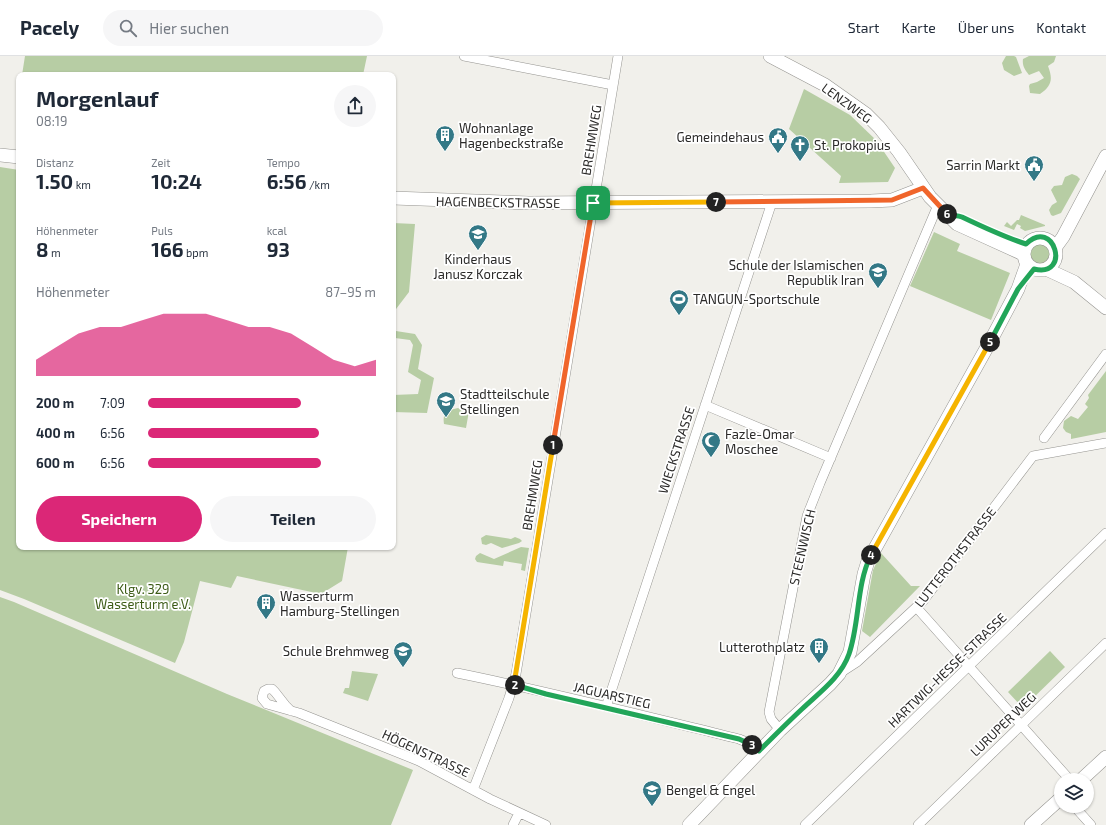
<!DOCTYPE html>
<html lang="de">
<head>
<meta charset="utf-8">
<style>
	body { margin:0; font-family:"Exo 2",sans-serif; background:#f6f6f7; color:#1f2937; height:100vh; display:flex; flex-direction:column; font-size:15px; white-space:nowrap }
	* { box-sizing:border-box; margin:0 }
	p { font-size:13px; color:#747a83 }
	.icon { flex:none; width:22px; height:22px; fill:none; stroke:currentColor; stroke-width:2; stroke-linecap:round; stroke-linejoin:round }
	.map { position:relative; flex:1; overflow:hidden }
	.side { position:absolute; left:16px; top:16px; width:380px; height:478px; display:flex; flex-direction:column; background:#fff; border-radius:8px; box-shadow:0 1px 3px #0004 }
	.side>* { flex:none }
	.tools { position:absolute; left:1054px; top:717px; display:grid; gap:8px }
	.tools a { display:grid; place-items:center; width:40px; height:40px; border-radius:50%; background:#fff; box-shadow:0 1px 3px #0004; font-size:20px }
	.pin { position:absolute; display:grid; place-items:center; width:34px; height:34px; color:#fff; margin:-17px; border-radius:8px; box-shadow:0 2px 6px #0006 }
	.km { position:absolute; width:20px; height:20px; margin:-10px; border-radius:50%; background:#222; color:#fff; font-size:11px; line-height:20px; text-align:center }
	.round { display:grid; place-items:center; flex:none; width:42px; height:42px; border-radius:21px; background:#f6f6f7 }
	.head { display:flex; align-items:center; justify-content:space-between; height:68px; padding:0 20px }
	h1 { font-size:22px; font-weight:700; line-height:30px }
	.figures { display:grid; grid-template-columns:repeat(3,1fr); gap:6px; height:68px; padding:4px 20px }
	.figures div { display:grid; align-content:center }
	.figures b { font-size:20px; font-weight:700 }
	.figures small { font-size:11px; font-weight:400 }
	.figures p { font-size:11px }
	.chart { height:112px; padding:8px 20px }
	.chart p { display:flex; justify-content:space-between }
	.chart svg { width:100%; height:72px; margin-top:4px; fill:#db2777; opacity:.7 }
	.primary-button { display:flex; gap:8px; margin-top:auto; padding:8px 20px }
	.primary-button a { flex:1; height:46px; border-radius:24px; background:#db2777; color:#fff; font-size:16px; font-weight:700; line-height:46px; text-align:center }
	.primary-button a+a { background:#f6f6f7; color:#1f2937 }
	ul { padding:0 20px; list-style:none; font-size:13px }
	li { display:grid; grid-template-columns:64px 48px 1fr; align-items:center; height:30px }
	li i { height:10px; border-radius:5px; background:#db2777 }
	header { display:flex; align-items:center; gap:24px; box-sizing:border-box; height:56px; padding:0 20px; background:#fff; border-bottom:1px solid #e0e1e3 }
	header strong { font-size:19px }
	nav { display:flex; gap:22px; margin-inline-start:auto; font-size:14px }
	.search { width:280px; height:36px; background:#f6f6f7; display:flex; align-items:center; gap:10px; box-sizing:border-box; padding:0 14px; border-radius:22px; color:#747a83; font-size:15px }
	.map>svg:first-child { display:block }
	.green { fill:#b7cda4 }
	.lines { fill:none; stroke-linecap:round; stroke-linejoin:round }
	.street-casing { stroke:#959490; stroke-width:10 }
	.secondary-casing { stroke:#959490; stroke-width:14 }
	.street { stroke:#fff; stroke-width:9 }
	.secondary { stroke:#fff; stroke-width:13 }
	.split-1-casing { stroke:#fff; stroke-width:8 }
	.split-2-casing { stroke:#fff; stroke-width:8 }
	.split-3-casing { stroke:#fff; stroke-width:8 }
	.split-4-casing { stroke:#fff; stroke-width:8 }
	.split-5-casing { stroke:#fff; stroke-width:8 }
	.split-6-casing { stroke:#fff; stroke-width:8 }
	.split-7-casing { stroke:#fff; stroke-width:8 }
	.split-8-casing { stroke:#fff; stroke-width:8 }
	.split-1 { stroke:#f0652b; stroke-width:5 }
	.split-2 { stroke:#f5b400; stroke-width:5 }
	.split-3 { stroke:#22a559; stroke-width:5 }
	.split-4 { stroke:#22a559; stroke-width:5 }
	.split-5 { stroke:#f5b400; stroke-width:5 }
	.split-6 { stroke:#22a559; stroke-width:5 }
	.split-7 { stroke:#f0652b; stroke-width:5 }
	.split-8 { stroke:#f5b400; stroke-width:5 }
	.labels { text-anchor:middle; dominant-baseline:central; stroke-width:3.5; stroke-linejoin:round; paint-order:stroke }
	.street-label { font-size:13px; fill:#2b2a29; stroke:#fff }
	.poi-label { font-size:13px; fill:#2b2a29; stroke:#fff; text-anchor:start }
	.park-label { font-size:13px; fill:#3c5b16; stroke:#fff }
</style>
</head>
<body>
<header>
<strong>Pacely</strong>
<div class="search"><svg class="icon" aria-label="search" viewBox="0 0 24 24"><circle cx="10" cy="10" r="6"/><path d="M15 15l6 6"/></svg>Hier suchen</div>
<nav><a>Start</a><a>Karte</a><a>Über uns</a><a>Kontakt</a></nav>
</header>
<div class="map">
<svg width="1106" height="769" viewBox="0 0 1106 769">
	<rect width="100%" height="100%" fill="#f1f0eb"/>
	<path class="green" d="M25,0H367L363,19H22Z
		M1006,0H1014L1016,1L1022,17L1014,20L1004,14L1002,7Z
		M1029,0H1056L1054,6L1048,10C1053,23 1052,30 1040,38L1030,37L1029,30L1030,28L1037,26L1044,22L1039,15L1029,19C1025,14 1022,10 1023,3Z
		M804,33L850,59L876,84L895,112L888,126L839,127L841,120L789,73Z
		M0,111L19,114V491H348L342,525L321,538L237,520L231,532L200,525L184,586L175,607L24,543L0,534Z
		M1072,118L1077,120L1080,123L1061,157L1053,160L1051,159L1049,154L1052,149L1057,146L1051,134L1054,130L1062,129L1065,121Z
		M1021,159L1045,169V170L1025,175L1020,172L1021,170L1017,168L1014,174L1004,170L1007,166L1011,170L1017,164H1019Z
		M393,167L415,168L409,236L393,257Z
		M934,176L960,188L957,195L1010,217L991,264L910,230Z
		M1030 198a10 10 0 1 1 20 0a10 10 0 1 1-20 0Z
		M396,275L415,278L422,289L418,313L434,322L427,357L393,356V339L418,338L421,324L408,316L413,289L410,284L395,282Z
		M1106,315V376L1071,383V378L1066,376L1063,372L1064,365L1071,360L1078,363L1088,351L1085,348L1089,342L1088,339Z
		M458,352L463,355H469L466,372L444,368C442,356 448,354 458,352Z
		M486,479L511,483L515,481L520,483L522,485L519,487L502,492L491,487L486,489L482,488L481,482Z
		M521,491L529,492L525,515L521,514L522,508L504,505L503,510L477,506L475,503L476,500L480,497L494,503Z
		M881,497L911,530H920L870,581L862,575L873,514Z
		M0,541L14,546L227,638L413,714L391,769H0Z
		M1050,595L1065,611L1026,649H1020L1008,636Z
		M352,615L378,618L368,645L343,637L345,632H349Z"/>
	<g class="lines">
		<g class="street-casing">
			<path id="street" d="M464,0L613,29
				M705,349L831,402
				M1044,382L1106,298
				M917,552L1070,724
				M457,617C551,636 645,660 739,683L749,687L759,695
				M840,617L857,606L923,545L1033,400L1106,387
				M606,651L772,146
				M291,655L286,650L275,636L272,633H268L264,635L262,642L267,648L299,657L419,705L490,743L546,769
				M780,674L771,663L769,656L807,460L820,427L938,149
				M473,734L509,642L516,618L618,0
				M1074,750L1091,769
				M513,769L519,757
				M805,769L1106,477
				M918,769L1106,587"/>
		</g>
		<g class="secondary-casing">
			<path id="secondary" d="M770,0L825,29L866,58L879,71L899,96L930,141L957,168L1023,198
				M0,99L19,101
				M393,142L528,147L871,145L892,144L923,132
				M1024 198a16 16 0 1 1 32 0a16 16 0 1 1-32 0Z
				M1055,192L1063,181L1106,100
				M1046,213L1074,226L1106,252
				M1081,724L1106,701
				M689,769L780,674L830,628L839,618L850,596L864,518L868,505L991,284L1018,233L1027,208
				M1031,769L1061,742"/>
		</g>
		<use href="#street" class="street"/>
		<use href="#secondary" class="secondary"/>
	</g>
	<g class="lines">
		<g class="split-1-casing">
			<path id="split-1" d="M553,389L593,147"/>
		</g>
		<g class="split-2-casing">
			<path id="split-2" d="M515,629L514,628L553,389"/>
		</g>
		<g class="split-3-casing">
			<path id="split-3" d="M515,629L546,638L739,683L752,689"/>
		</g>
		<g class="split-4-casing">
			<path id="split-4" d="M752,689L759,695C773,681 788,666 802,653C820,636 841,621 849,598C860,566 856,529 871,499"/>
		</g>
		<g class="split-5-casing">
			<path id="split-5" d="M871,499L990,286"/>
		</g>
		<g class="split-6-casing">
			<path id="split-6" d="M947,158C951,160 957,159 962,161C983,171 1004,181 1026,188C1054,160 1072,222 1034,213L1018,233L990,286"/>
		</g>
		<g class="split-7-casing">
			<path id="split-7" d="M716,146L892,144L923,132L947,158"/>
		</g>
		<g class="split-8-casing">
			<path id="split-8" d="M593,147L716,146"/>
		</g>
		<use href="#split-1" class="split-1"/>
		<use href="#split-2" class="split-2"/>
		<use href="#split-3" class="split-3"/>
		<use href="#split-4" class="split-4"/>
		<use href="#split-5" class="split-5"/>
		<use href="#split-6" class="split-6"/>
		<use href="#split-7" class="split-7"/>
		<use href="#split-8" class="split-8"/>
	</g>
	<defs>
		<g id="building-pin" transform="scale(1)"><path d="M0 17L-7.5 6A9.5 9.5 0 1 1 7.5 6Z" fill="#337886" stroke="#fff"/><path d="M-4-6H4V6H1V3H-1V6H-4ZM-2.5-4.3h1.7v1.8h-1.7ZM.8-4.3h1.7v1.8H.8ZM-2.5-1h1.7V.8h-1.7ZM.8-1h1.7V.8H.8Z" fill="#fff"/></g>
		<g id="civic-pin" transform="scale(1)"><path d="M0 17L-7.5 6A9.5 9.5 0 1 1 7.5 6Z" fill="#337886" stroke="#fff"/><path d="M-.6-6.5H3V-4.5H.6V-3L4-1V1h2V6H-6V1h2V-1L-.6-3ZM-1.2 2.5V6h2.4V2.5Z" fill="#fff"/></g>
		<g id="church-pin" transform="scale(1)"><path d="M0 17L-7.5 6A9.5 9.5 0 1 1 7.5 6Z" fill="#337886" stroke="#fff"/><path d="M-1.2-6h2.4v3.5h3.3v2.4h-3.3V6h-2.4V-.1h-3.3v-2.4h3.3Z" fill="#fff"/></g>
		<g id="school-pin" transform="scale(1)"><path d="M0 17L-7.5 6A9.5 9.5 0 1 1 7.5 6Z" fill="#337886" stroke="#fff"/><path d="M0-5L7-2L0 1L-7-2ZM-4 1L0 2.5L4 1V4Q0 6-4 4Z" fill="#fff"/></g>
		<g id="stadium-pin" transform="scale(1)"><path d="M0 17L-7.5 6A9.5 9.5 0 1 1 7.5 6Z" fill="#337886" stroke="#fff"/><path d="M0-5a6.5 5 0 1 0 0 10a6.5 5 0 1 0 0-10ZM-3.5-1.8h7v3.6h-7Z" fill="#fff"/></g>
		<g id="mosque-pin" transform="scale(1)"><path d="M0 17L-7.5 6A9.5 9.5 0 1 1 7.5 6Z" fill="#337886" stroke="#fff"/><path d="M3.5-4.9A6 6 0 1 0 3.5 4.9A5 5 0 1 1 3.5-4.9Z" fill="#fff"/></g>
	</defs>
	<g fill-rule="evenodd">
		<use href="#building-pin" x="445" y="79"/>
		<use href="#civic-pin" x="778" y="81"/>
		<use href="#church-pin" x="800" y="89"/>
		<use href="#civic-pin" x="1034" y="109"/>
		<use href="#school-pin" x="478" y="178"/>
		<use href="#school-pin" x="878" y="216"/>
		<use href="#stadium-pin" x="679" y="243"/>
		<use href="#school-pin" x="446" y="345"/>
		<use href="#mosque-pin" x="711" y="385"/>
		<use href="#building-pin" x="266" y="547"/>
		<use href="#building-pin" x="819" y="591"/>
		<use href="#school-pin" x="403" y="595"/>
		<use href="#school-pin" x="652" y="734"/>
	</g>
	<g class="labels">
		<g class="street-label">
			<text transform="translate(847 47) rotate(36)">LENZWEG</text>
			<text transform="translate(591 84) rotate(-81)">BREHMWEG</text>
			<text transform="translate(498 146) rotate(1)">HAGENBECKSTRASSE</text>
			<text transform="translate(676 394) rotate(-72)">WIECKSTRASSE</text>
			<text transform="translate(532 439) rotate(-81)">BREHMWEG</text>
			<text transform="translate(802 491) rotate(-77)">STEENWISCH</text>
			<text transform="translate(955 501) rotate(-52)">LUTTEROTHSTRASSE</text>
			<text transform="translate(947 614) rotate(-44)">HARTWIG-HESSE-STRASSE</text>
			<text transform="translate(612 639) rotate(13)">JAGUARSTIEG</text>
			<text transform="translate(1003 668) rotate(-44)">LURUPER WEG</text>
			<text transform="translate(426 697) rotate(25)">HÖGENSTRASSE</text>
		</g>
		<g class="poi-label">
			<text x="459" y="72">Wohnanlage<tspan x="459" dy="15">Hagenbeckstraße</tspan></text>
			<text x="764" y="81" text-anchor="end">Gemeindehaus</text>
			<text x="814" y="89">St. Prokopius</text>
			<text x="1020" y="109" text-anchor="end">Sarrin Markt</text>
			<text x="478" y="203" text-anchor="middle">Kinderhaus<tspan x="478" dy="15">Janusz Korczak</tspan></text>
			<text x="864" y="209" text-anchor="end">Schule der Islamischen<tspan x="864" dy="15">Republik Iran</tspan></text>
			<text x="693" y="243">TANGUN-Sportschule</text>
			<text x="460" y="338">Stadtteilschule<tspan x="460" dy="15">Stellingen</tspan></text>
			<text x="725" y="378">Fazle-Omar<tspan x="725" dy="15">Moschee</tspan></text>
			<text x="280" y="540">Wasserturm<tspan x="280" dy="15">Hamburg-Stellingen</tspan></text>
			<text x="805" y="591" text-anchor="end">Lutterothplatz</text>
			<text x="389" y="595" text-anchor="end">Schule Brehmweg</text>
			<text x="666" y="734">Bengel &amp; Engel</text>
		</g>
		<g class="park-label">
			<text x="143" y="533">Klgv. 329<tspan x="143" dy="15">Wasserturm e.V.</tspan></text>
		</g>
	</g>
</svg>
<div class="tools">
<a><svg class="icon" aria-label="layers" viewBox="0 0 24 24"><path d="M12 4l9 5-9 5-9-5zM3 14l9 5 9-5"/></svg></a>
</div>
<div class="pin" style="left:593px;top:147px;background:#1e9e55"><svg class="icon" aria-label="arrive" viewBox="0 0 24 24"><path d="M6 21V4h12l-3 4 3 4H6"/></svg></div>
<b class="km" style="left:553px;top:389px">1</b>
<b class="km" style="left:515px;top:629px">2</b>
<b class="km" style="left:752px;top:689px">3</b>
<b class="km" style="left:871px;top:499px">4</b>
<b class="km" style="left:990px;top:286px">5</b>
<b class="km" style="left:947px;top:158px">6</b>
<b class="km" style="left:716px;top:146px">7</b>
<section class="side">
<div class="head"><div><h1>Morgenlauf</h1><p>08:19</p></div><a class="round"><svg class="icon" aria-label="share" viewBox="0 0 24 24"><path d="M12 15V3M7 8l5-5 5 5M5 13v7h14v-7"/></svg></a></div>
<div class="figures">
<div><p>Distanz</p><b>1.50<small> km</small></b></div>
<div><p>Zeit</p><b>10:24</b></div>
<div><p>Tempo</p><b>6:56<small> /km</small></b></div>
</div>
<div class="figures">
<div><p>Höhenmeter</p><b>8<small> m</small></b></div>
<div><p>Puls</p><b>166<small> bpm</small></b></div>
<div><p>kcal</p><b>93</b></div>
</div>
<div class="chart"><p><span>Höhenmeter</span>87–95 m</p>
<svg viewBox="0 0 160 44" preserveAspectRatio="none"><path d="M0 44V34L10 26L20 18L30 14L40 14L50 10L60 6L70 6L80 6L90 10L100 14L110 14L120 18L130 26L140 34L150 38L160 34V44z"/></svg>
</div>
<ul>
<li><b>200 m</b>7:09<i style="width:67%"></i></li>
<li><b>400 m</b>6:56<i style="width:75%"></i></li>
<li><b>600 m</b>6:56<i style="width:76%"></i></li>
</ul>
<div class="primary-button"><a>Speichern</a><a>Teilen</a></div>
</section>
</div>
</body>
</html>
